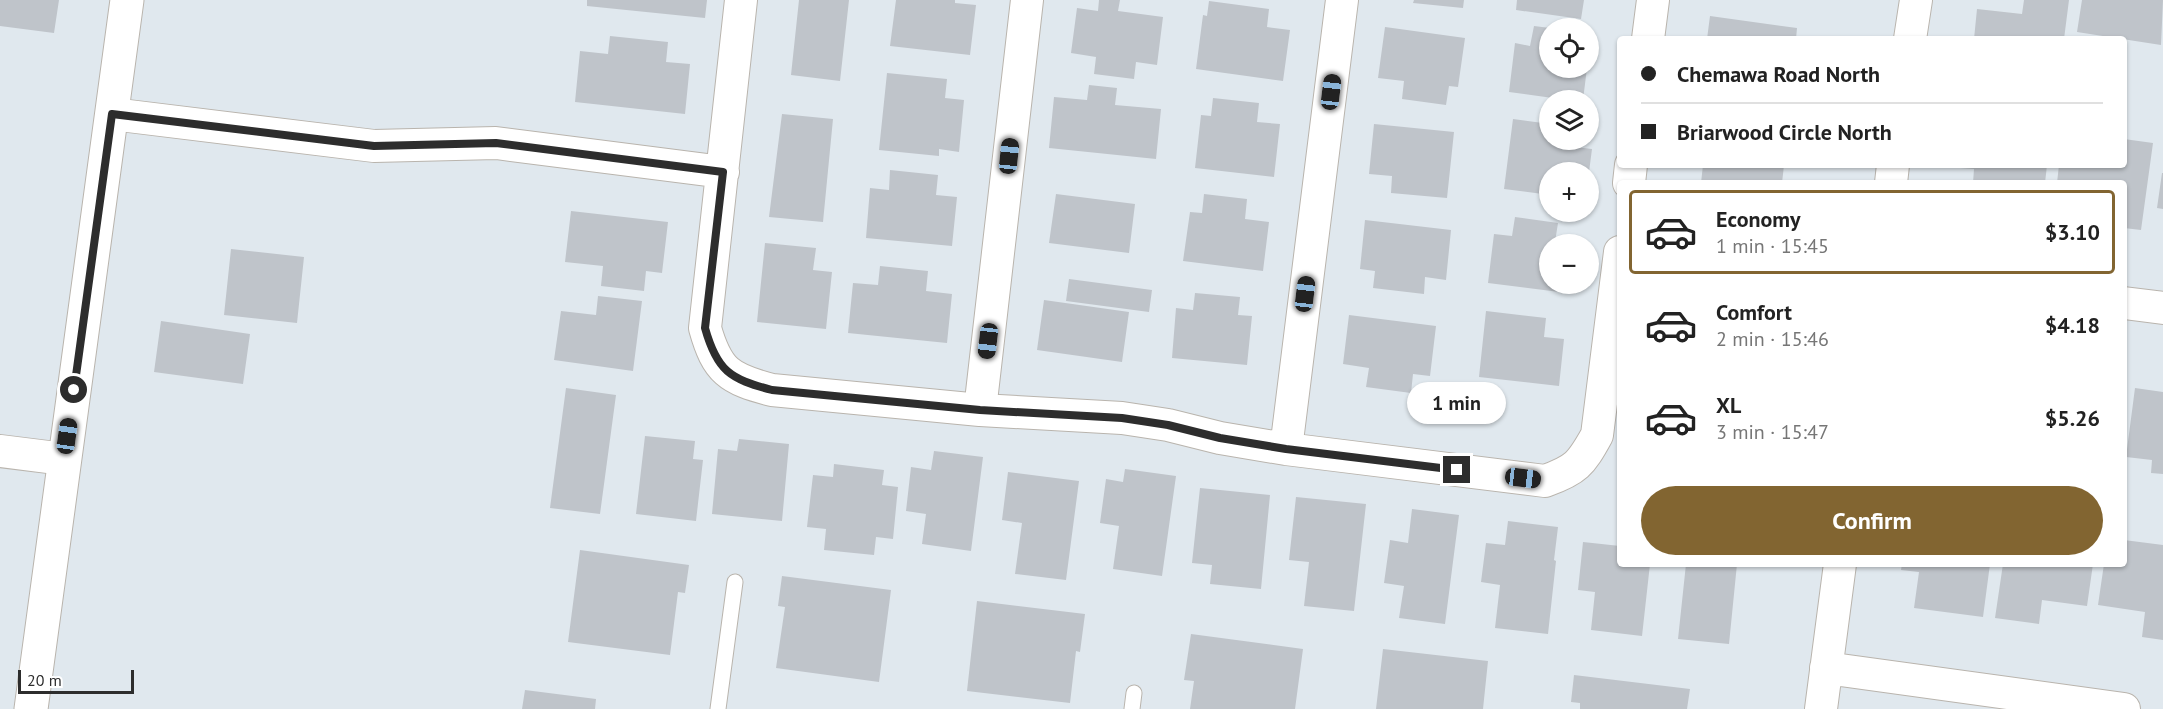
<!DOCTYPE html>
<html lang="en">
<head>
<meta charset="utf-8">
<style>
	body { margin:0; font-family:"PT Sans",sans-serif; background:#f6f6f6; color:#222; height:100vh; display:flex; flex-direction:column; font-size:22px; white-space:nowrap }
	* { box-sizing:border-box; margin:0 }
	p { font-size:20px; color:#767676 }
	.icon { flex:none; width:33px; height:33px; fill:none; stroke:currentColor; stroke-width:2; stroke-linecap:round; stroke-linejoin:round }
	.map { position:relative; flex:1; overflow:hidden }
	.side { position:absolute; left:1617px; top:180px; width:510px; height:387px; display:flex; flex-direction:column; background:#fff; border-radius:6px; box-shadow:0 2px 4px #0004 }
	.side>* { flex:none }
	.top-card { position:absolute; left:1617px; top:36px; width:510px; height:132px; border-radius:6px; box-shadow:0 2px 4px #0004; display:grid; align-content:center; height:132px; padding:0 24px; background:#fff }
	.buttons { position:absolute; left:1539px; top:18px; display:grid; gap:12px }
	.buttons a { display:grid; place-items:center; width:60px; height:60px; border-radius:50%; background:#fff; box-shadow:0 2px 4px #0004; font-size:30px }
	.scale { position:absolute; left:18px; bottom:15px; width:116px; box-sizing:border-box; padding-left:6px; border:3px solid #2d2d2d; border-top:0; font-size:16px; line-height:21px; white-space:nowrap; color:#2d2d2d; -webkit-text-stroke:4px #fff; paint-order:stroke }
	.end { position:absolute; width:27px; height:27px; margin:-14px; border:8px solid #2d2d2d; background:#fff; box-shadow:0 0 0 3px #fff }
	.from { border-radius:50% }
	.bubble { position:absolute; height:42px; border-radius:21px; background:#fff; box-shadow:0 2px 4px #0004; font-size:20px; font-weight:800; line-height:42px; text-align:center }
	.car { position:absolute; width:18px; height:36px; margin:-18px -9px; border-radius:8px; box-shadow:0 0 4px 2px #0007; background:linear-gradient(#222 24%,#8ab4d8 0 40%,#222 0 76%,#8ab4d8 0 86%,#222 0) }
	.top-card b { display:flex; align-items:center; gap:21px; height:57px; font-size:22px }
	.top-card b+b { border-top:2px solid #e0e0e0 }
	.top-card i { width:15px; height:15px; background:#222 }
	ul { padding:10px 0 0; list-style:none }
	li { display:flex; align-items:center; gap:18px; height:84px; margin:0 12px 9px; padding:0 12px; border:3px solid transparent; border-radius:6px }
	li div { flex:1 }
	li b { display:block; font-size:22px }
	li em { font-style:normal; font-weight:800 }
	li.on { border-color:#826531 }
	li>.icon { width:54px; height:54px; stroke-width:1.5 }
	.action { display:flex; gap:12px; margin-top:auto; padding:12px 24px }
	.action a { flex:1; height:69px; border-radius:36px; background:#826531; color:#fff; font-size:24px; font-weight:800; line-height:69px; text-align:center }
	.map>svg:first-child { display:block }
</style>
</head>
<body>
<div class="map">
<svg width="2163" height="709" viewBox="0 0 2163 709">
	<rect width="100%" height="100%" fill="#e0e8ee"/>
	<path fill="#bfc4ca" d="M 0,0 L 59,0 L 54,33 L 0,26 Z
		M 587,0 L 707,0 L 705,18 L 587,6 Z
		M 799,0 L 849,0 L 840,81 L 791,75 Z
		M 896,0 L 955,0 L 955,3 L 976,5 L 970,55 L 890,46 Z
		M 1099,0 L 1120,0 L 1118,11 L 1163,17 L 1157,65 L 1136,62 L 1134,79 L 1094,74 L 1096,57 L 1071,53 L 1077,8 L 1098,11 Z
		M 1414,0 L 1464,0 L 1463,8 L 1413,3 Z
		M 1517,0 L 1584,0 L 1581,19 L 1516,10 Z
		M 2024,0 L 2069,0 L 2064,39 L 1974,39 L 1977,9 L 2022,14 Z
		M 2082,0 L 2163,0 L 2161,45 L 2077,32 Z
		M 1209,1 L 1269,9 L 1267,27 L 1290,30 L 1283,81 L 1196,69 L 1203,15 L 1207,16 Z
		M 1710,16 L 1797,28 L 1796,39 L 1707,39 Z
		M 1534,26 L 1550,28 L 1550,68 L 1587,68 L 1583,100 L 1567,100 L 1509,92 L 1515,43 L 1530,46 Z
		M 1385,27 L 1465,38 L 1458,87 L 1449,86 L 1446,105 L 1402,99 L 1404,81 L 1378,78 Z
		M 610,36 L 668,42 L 666,62 L 690,64 L 685,114 L 575,102 L 580,51 L 608,54 Z
		M 887,73 L 947,79 L 945,98 L 964,100 L 959,152 L 939,149 L 939,156 L 879,150 Z
		M 1089,85 L 1117,88 L 1115,105 L 1161,109 L 1156,159 L 1049,148 L 1054,97 L 1087,100 Z
		M 1213,98 L 1259,103 L 1257,122 L 1280,124 L 1274,177 L 1195,168 L 1201,115 L 1211,116 Z
		M 782,114 L 833,119 L 823,222 L 769,217 Z
		M 1513,119 L 1550,124 L 1550,140 L 1568,140 L 1567,146 L 1592,149 L 1589,172 L 1550,172 L 1550,195 L 1504,189 Z
		M 1374,124 L 1454,132 L 1447,198 L 1391,193 L 1392,176 L 1369,174 Z
		M 2124,139 L 2153,143 L 2141,230 L 2124,228 L 2124,183 L 2057,183 L 2059,165 L 2124,165 Z
		M 1703,165 L 1784,165 L 1782,183 L 1701,183 Z
		M 1960,165 L 2047,165 L 2045,183 L 1973,183 L 1974,169 L 1960,168 Z
		M 890,170 L 938,175 L 936,195 L 957,197 L 952,246 L 866,238 L 870,188 L 889,190 Z
		M 2162,173 L 2163,173 L 2163,209 L 2157,208 Z
		M 1056,194 L 1135,204 L 1129,253 L 1049,243 Z
		M 1204,194 L 1247,199 L 1245,219 L 1269,222 L 1263,271 L 1183,261 L 1190,212 L 1202,213 Z
		M 571,211 L 668,222 L 662,273 L 646,271 L 644,291 L 601,286 L 603,266 L 565,262 Z
		M 1515,217 L 1558,223 L 1555,242 L 1565,244 L 1550,244 L 1550,284 L 1576,284 L 1575,294 L 1488,283 L 1494,234 L 1512,236 Z
		M 1365,220 L 1451,230 L 1446,280 L 1425,277 L 1424,294 L 1373,288 L 1375,271 L 1360,269 Z
		M 765,243 L 816,248 L 813,270 L 832,272 L 826,329 L 757,322 Z
		M 231,249 L 304,257 L 297,323 L 224,315 Z
		M 880,266 L 928,271 L 926,291 L 952,294 L 947,343 L 848,333 L 853,283 L 878,285 Z
		M 1069,279 L 1152,290 L 1149,312 L 1066,301 Z
		M 1195,293 L 1240,297 L 1238,315 L 1252,316 L 1247,365 L 1172,358 L 1176,308 L 1193,310 Z
		M 598,296 L 642,301 L 633,371 L 554,360 L 561,311 L 596,315 Z
		M 1044,300 L 1129,312 L 1122,362 L 1037,350 Z
		M 1486,311 L 1546,318 L 1544,337 L 1564,339 L 1559,386 L 1479,377 Z
		M 1349,315 L 1436,326 L 1430,376 L 1413,374 L 1411,393 L 1366,387 L 1369,368 L 1343,364 Z
		M 161,321 L 250,334 L 243,384 L 154,372 Z
		M 566,388 L 616,395 L 600,514 L 550,508 Z
		M 2135,388 L 2163,392 L 2163,474 L 2151,473 L 2152,460 L 2126,457 Z
		M 645,436 L 695,441 L 693,459 L 703,460 L 696,521 L 636,514 Z
		M 739,439 L 789,444 L 782,521 L 712,514 L 718,449 L 737,451 Z
		M 934,451 L 983,457 L 971,551 L 922,544 L 926,514 L 906,511 L 911,467 L 931,470 Z
		M 834,464 L 884,470 L 882,485 L 898,487 L 893,539 L 876,537 L 874,555 L 824,550 L 826,529 L 807,527 L 813,475 L 833,477 Z
		M 1125,469 L 1176,476 L 1162,576 L 1113,569 L 1119,526 L 1100,523 L 1106,479 L 1123,482 Z
		M 1008,472 L 1079,481 L 1066,580 L 1015,574 L 1022,523 L 1002,520 Z
		M 1200,488 L 1270,495 L 1261,589 L 1210,584 L 1212,565 L 1192,563 Z
		M 1296,497 L 1366,504 L 1354,611 L 1304,606 L 1309,562 L 1289,560 Z
		M 1412,509 L 1459,515 L 1445,624 L 1399,618 L 1404,586 L 1384,583 L 1390,540 L 1408,543 Z
		M 1508,521 L 1558,527 L 1554,560 L 1556,561 L 1548,634 L 1495,628 L 1500,585 L 1481,582 L 1486,543 L 1505,545 Z
		M 2124,540 L 2163,545 L 2163,640 L 2142,637 L 2145,612 L 2098,605 L 2104,564 L 2124,564 Z
		M 1583,542 L 1620,546 L 1620,564 L 1650,564 L 1642,636 L 1591,630 L 1595,592 L 1578,590 Z
		M 580,550 L 689,565 L 685,593 L 678,592 L 670,655 L 568,642 Z
		M 1686,564 L 1737,564 L 1729,644 L 1678,639 Z
		M 1902,564 L 1990,564 L 1983,617 L 1914,608 L 1919,572 L 1901,570 Z
		M 2003,564 L 2093,564 L 2087,606 L 2042,600 L 2039,624 L 1995,618 Z
		M 782,576 L 891,590 L 879,682 L 776,668 L 785,607 L 778,606 Z
		M 977,601 L 1085,614 L 1080,652 L 1076,651 L 1070,703 L 967,691 Z
		M 1191,634 L 1303,649 L 1295,709 L 1190,709 L 1194,681 L 1184,680 Z
		M 1383,649 L 1488,661 L 1483,709 L 1376,709 Z
		M 1574,675 L 1690,689 L 1687,709 L 1580,709 L 1580,703 L 1571,702 Z
		M 525,690 L 596,699 L 595,709 L 522,709 Z"/>
	<g fill="none" stroke-linecap="round" stroke-linejoin="round">
		<g stroke="#b9b4ad" stroke-width="17">
			<path id="service" d="M 718,709 L 735,582
				M 1132,709 L 1134,693"/>
		</g>
		<g stroke="#b9b4ad" stroke-width="34">
			<path id="minor" d="M 741,0 L 705,328 C 717,371 729,379 772,390 L 980,410 L 1122,418 L 1168,425 L 1220,438 L 1286,449 L 1545,481 C 1576,470 1581,464 1597,435 L 1620,252
				M 1648,39 L 1653,0
				M 1910,39 L 1916,0
				M 112,114 L 374,146 L 496,143 L 723,172
				M 1629,183 L 1631,165
				M 1891,183 L 1893,165
				M 2124,303 L 2163,308
				M 980,410 L 1027,0
				M 1286,449 L 1342,0
				M 0,451 L 64,459
				M 1826,668 L 2124,709
				M 1821,709 L 1840,564"/>
		</g>
		<g stroke="#b9b4ad" stroke-width="35">
			<path id="tertiary" d="M 31,709 L 127,0"/>
		</g>
		<use href="#service" stroke="#fff" stroke-width="15"/>
		<use href="#minor" stroke="#fff" stroke-width="32"/>
		<use href="#tertiary" stroke="#fff" stroke-width="33"/>
	</g>
	<g fill="none" stroke-linecap="round" stroke-linejoin="round">
		<path stroke="#2d2d2d" stroke-width="8" d="M 74,390 L 112,114 L 374,146 L 496,143 L 723,172 L 705,328 C 717,371 730,379 772,390 L 980,410 L 1122,418 L 1168,425 L 1220,438 L 1286,449 L 1457,470"/>
	</g>
</svg>
<div class="buttons">
<a><svg class="icon" aria-label="locate" viewBox="0 0 24 24"><circle cx="12" cy="12" r="6"/><path d="M12 2v4M12 18v4M2 12h4M18 12h4"/></svg></a>
<a><svg class="icon" aria-label="layers" viewBox="0 0 24 24"><path d="M12 4l9 5-9 5-9-5zM3 14l9 5 9-5"/></svg></a>
<a>+</a>
<a>−</a>
</div>
<div class="scale">20 m</div>
<i class="end from" style="left:74px;top:390px"></i>
<i class="end" style="left:1457px;top:470px"></i>
<div class="bubble" style="left:1407px;top:382px;width:99px">1 min</div>
<i class="car" style="left:1331px;top:92px;rotate:7deg"></i>
<i class="car" style="left:1009px;top:156px;rotate:6deg"></i>
<i class="car" style="left:1305px;top:294px;rotate:7deg"></i>
<i class="car" style="left:988px;top:341px;rotate:187deg"></i>
<i class="car" style="left:67px;top:436px;rotate:8deg"></i>
<i class="car" style="left:1523px;top:478px;rotate:97deg"></i>
<div class="top-card">
<b><i class="from"></i>Chemawa Road North</b>
<b><i></i>Briarwood Circle North</b>
</div>
<section class="side">
<ul>
<li class="on"><svg class="icon" aria-label="car" viewBox="0 0 24 24"><path d="M5 17H2v-5l4-1 3-4h7l3 4 3 1v5h-3M9 17h6M6 11h13"/><circle cx="7" cy="17" r="2"/><circle cx="17" cy="17" r="2"/></svg><div><b>Economy</b><p>1 min · 15:45</p></div><em>$3.10</em></li>
<li><svg class="icon" aria-label="car" viewBox="0 0 24 24"><path d="M5 17H2v-5l4-1 3-4h7l3 4 3 1v5h-3M9 17h6M6 11h13"/><circle cx="7" cy="17" r="2"/><circle cx="17" cy="17" r="2"/></svg><div><b>Comfort</b><p>2 min · 15:46</p></div><em>$4.18</em></li>
<li><svg class="icon" aria-label="car" viewBox="0 0 24 24"><path d="M5 17H2v-5l4-1 3-4h7l3 4 3 1v5h-3M9 17h6M6 11h13"/><circle cx="7" cy="17" r="2"/><circle cx="17" cy="17" r="2"/></svg><div><b>XL</b><p>3 min · 15:47</p></div><em>$5.26</em></li>
</ul>
<div class="action"><a>Confirm</a></div>
</section>
</div>
</body>
</html>
